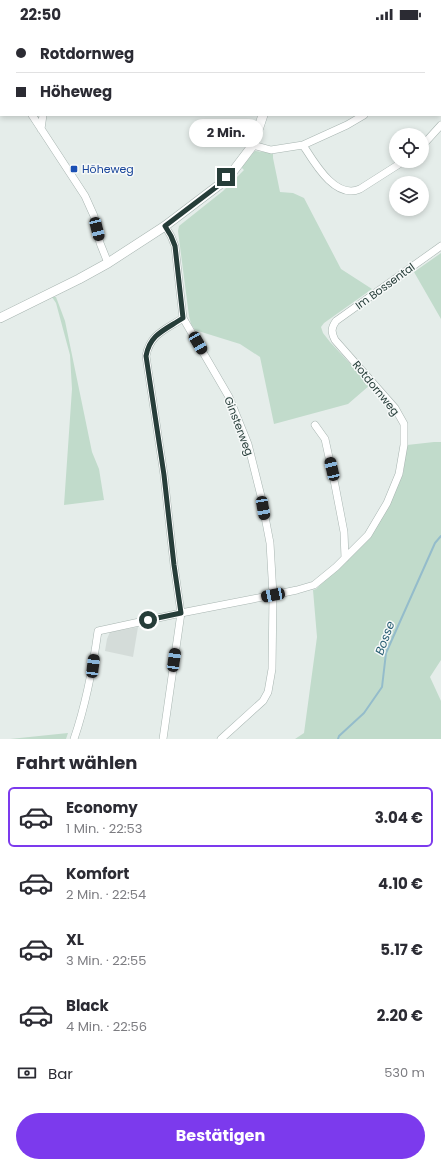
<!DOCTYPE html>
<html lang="de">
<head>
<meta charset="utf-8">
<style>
	body { margin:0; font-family:Poppins,sans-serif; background:#f7f7f7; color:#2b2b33; height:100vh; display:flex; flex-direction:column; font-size:15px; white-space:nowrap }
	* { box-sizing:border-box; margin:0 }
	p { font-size:13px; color:#7c7c81 }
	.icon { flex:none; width:22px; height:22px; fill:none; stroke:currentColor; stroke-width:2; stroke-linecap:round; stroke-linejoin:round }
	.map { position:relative; height:711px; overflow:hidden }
	.panel { display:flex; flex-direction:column; background:#fff; flex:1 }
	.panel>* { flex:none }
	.guide { position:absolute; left:0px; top:0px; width:441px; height:88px; box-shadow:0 2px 6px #0003; display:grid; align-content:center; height:88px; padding:0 16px; background:#fff }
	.tools { position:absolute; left:389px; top:100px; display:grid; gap:8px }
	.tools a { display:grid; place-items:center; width:40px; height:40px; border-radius:50%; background:#fff; box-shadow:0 2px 6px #0003; font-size:20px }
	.end { position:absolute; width:18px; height:18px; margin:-9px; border:5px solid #263d39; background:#fff; box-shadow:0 0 0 2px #fff }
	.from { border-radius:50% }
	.bubble { position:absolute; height:28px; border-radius:14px; background:#fff; box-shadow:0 2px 6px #0003; font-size:13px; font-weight:700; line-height:28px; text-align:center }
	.car { position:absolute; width:12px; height:24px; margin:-12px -6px; border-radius:5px; box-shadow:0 0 3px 1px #0007; background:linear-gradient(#222 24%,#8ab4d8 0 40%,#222 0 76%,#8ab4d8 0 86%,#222 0) }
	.guide b { display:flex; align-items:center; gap:14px; height:38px; font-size:15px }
	.guide b+b { border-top:1px solid #e1e1e2 }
	.guide i { width:10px; height:10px; background:#2b2b33 }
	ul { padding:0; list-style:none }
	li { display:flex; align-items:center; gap:12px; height:60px; margin:0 8px 6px; padding:0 8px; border:2px solid transparent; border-radius:6px }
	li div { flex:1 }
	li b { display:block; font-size:15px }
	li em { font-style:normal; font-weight:700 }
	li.current { border-color:#7c3aed }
	li>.icon { width:36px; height:36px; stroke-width:1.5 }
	h2 { padding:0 16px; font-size:18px; line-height:48px }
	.pay { display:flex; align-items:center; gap:10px; height:44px; padding:0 16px; font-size:15px }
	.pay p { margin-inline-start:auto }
	.action { display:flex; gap:8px; margin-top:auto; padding:8px 16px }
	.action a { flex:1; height:46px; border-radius:24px; background:#7c3aed; color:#fff; font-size:16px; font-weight:700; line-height:46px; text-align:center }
	.status { display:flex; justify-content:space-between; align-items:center; height:28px; padding:0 20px; background:#fff; direction:ltr }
	.status svg { height:11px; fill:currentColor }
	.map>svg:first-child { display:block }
</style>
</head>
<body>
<div class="status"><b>22:50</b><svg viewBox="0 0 49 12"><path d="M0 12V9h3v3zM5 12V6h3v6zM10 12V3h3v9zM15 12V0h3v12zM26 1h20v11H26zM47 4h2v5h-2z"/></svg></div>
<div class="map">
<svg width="441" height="711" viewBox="0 0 441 711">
	<rect width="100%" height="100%" fill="#e5edea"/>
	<path fill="#d4dcd9" d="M 138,599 L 133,629 L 105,623 L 107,611 L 110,604 Z"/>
	<path fill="#c1dbcb" d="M 255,123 L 273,125 L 273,130 L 280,164 L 293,165 L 304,170 L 341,241 L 372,261 L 324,295 L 321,299 L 323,305 L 330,314 L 370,357 L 348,376 L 274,396 L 260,329 L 240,316 L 195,302 L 191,296 L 189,288 L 178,203 L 179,198 L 223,163 L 244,142 L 241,139 Z
		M 441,225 L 441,291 L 414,244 Z
		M 52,269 L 56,269 L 65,293 L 92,424 L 99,441 L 104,472 L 64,477 L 72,361 L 70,327 L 56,275 Z
		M 434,414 L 441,414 L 441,632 L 430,649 L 441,673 L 441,711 L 295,711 L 304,705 L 317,609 L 313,562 L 316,561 L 347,532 L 390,476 L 403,446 L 407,417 Z
		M 68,705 L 66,711 L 10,711 Z"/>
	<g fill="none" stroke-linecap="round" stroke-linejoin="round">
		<path stroke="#94bccb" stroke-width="2" d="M 338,711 L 339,708 L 364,685 L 382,659 L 386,625 L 435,515 L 441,508"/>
		<g stroke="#a8b5b1" stroke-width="8">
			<path id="minor" d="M 383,0 L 383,1
				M 212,1 L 212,0
				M 325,1 L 325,0
				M 359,1 L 361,0
				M 0,15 L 1,16
				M 440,41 L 441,41
				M 440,52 L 441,54
				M 32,87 L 85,168 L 94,188 L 100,215 L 108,235
				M 41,101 L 43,87
				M 253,117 L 271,122 L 303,117 L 347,97 L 364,87
				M 303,117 C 314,134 335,172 360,161 L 404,133
				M 422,118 L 441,97
				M 165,198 L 171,208 L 175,218 L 183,290 L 229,369 L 248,416 L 261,468 L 270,515 L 273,567 L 272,641 L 268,664 L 263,673 L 221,711
				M 315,397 L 325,411 L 335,457 L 344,504 L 345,530
				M 74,711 C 86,676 93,639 98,603 L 181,585 L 273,567 L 297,562 L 314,557 L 336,539 L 368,507 L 387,475 L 399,446 L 404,417 L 404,396 L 395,380 L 335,312 C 331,304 331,300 336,293 L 441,218
				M 163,711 L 181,585 L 174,537 L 164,447 L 146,328 C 150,306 165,302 183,290"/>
		</g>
		<g stroke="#a8b5b1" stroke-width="10">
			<path id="tertiary" d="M 280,1 L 280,0
				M 0,290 L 79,251 L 108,235 L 165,198 L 219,157 L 234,142 L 253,117 L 263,87"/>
		</g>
		<use href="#minor" stroke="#fff" stroke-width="7"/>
		<use href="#tertiary" stroke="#fff" stroke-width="9"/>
	</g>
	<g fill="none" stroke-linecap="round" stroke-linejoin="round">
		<path stroke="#263d39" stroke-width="5" d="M 148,592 L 181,585 L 174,537 L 164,447 L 146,328 C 150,306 165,302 183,290 L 175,218 L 171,208 L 165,198 L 219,157 L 226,149"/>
	</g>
	<rect fill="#1a4fb4" stroke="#f6f9f8" stroke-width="1.5" x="70" y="137" width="8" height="8" rx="2"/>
	<g text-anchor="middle" stroke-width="3" stroke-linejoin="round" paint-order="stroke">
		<g font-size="11" fill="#164399" stroke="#f6f9f8" text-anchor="start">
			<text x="82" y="145">Höheweg</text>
		</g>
		<g font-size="11" fill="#263d39" stroke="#f6f9f8">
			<text transform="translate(385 258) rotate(-36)" y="4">Im Bossental</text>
			<text transform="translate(376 360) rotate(51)" y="4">Rotdornweg</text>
			<text transform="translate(239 398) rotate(69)" y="4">Ginsterweg</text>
		</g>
		<g font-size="12" font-style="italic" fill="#275d72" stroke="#f6f9f8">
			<text transform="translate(385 610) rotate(-70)" y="4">Bosse</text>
		</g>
	</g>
</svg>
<div class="tools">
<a><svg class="icon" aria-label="locate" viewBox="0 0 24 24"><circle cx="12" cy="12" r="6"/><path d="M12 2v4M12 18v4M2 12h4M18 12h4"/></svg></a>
<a><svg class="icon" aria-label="layers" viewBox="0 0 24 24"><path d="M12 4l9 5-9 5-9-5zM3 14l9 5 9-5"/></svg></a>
</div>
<i class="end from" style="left:148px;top:592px"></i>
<i class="end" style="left:226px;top:149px"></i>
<div class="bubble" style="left:189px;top:91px;width:74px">2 Min.</div>
<i class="car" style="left:97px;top:201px;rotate:166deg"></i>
<i class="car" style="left:198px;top:315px;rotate:150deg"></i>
<i class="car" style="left:332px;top:441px;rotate:347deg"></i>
<i class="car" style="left:263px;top:480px;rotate:170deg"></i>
<i class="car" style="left:273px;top:567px;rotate:259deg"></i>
<i class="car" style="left:174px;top:632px;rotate:8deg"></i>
<i class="car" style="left:93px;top:638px;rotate:7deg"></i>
<div class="guide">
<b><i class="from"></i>Rotdornweg</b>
<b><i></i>Höheweg</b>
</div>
</div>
<section class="panel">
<h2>Fahrt wählen</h2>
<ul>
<li class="current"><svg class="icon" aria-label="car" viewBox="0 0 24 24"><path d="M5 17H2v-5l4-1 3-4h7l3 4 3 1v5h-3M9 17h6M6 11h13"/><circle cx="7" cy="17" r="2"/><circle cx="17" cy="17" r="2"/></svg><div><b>Economy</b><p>1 Min. · 22:53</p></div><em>3.04 €</em></li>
<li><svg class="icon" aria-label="car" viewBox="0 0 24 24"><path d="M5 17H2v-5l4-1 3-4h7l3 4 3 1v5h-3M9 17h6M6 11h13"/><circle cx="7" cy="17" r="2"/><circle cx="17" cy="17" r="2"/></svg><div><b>Komfort</b><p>2 Min. · 22:54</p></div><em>4.10 €</em></li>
<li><svg class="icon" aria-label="car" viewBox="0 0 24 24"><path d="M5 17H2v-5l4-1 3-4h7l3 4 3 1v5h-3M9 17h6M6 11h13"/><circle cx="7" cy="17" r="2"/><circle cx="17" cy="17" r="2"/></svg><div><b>XL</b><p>3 Min. · 22:55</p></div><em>5.17 €</em></li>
<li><svg class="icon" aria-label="car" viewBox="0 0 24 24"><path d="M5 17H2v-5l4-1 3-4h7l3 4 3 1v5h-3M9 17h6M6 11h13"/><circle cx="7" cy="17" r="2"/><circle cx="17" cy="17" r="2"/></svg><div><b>Black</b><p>4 Min. · 22:56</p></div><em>2.20 €</em></li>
</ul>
<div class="pay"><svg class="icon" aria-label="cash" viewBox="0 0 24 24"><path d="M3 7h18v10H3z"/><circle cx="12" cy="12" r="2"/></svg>Bar<p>530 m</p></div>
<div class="action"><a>Bestätigen</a></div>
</section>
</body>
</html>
